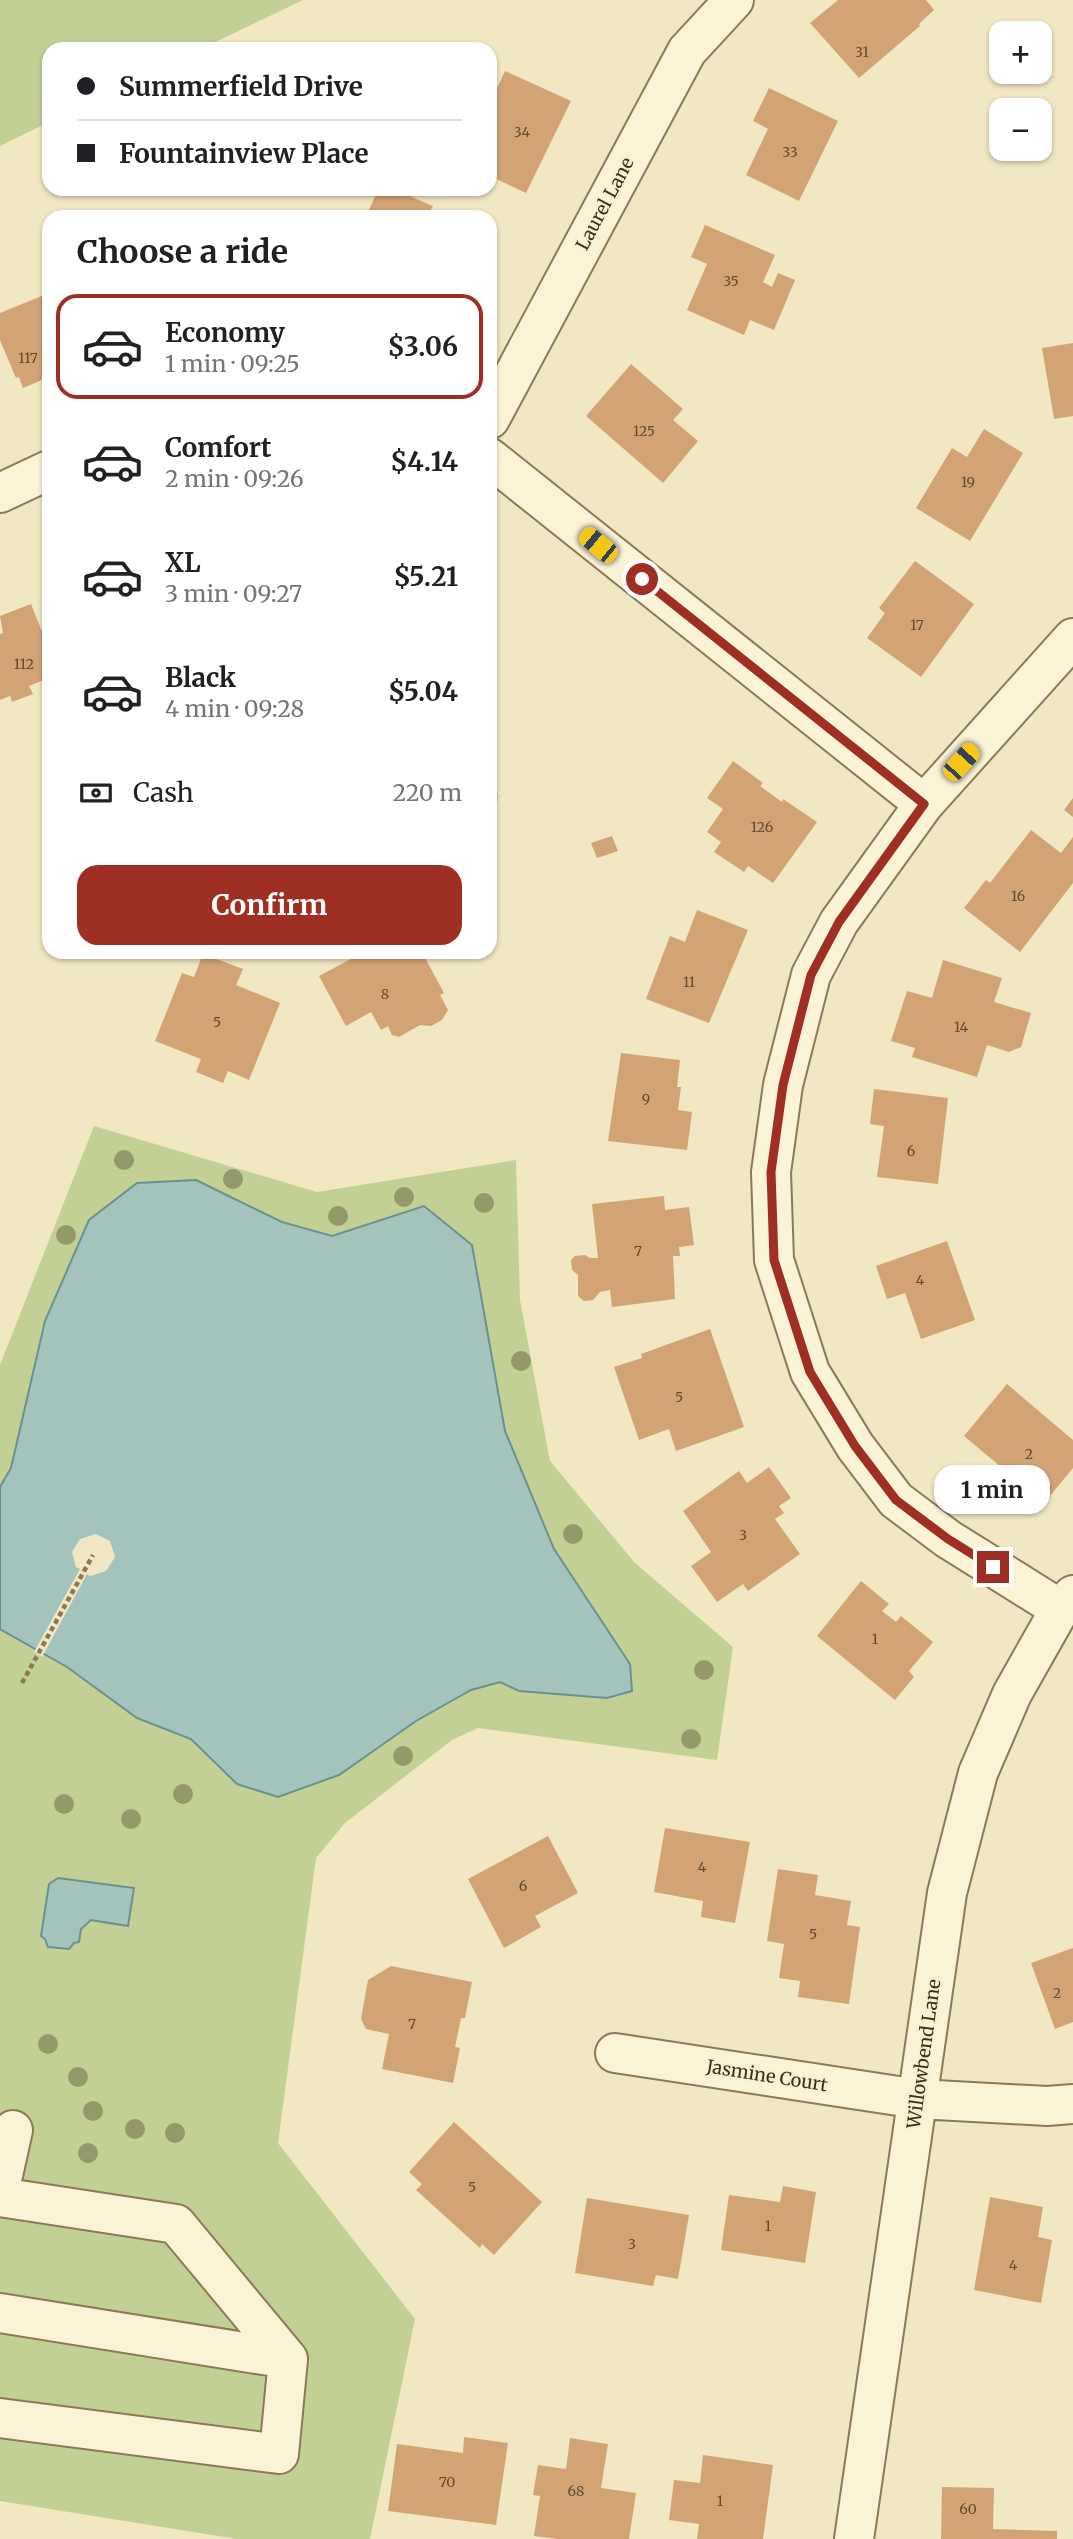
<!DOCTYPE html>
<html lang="en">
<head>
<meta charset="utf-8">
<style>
	body { margin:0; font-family:Merriweather,serif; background:#f6f6f6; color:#202124; height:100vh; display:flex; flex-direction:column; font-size:26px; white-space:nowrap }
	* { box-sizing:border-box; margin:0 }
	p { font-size:23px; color:#757577 }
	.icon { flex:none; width:38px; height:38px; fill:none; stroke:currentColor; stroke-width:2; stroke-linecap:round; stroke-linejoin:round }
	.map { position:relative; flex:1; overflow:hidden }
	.details { position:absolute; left:42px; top:210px; width:455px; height:749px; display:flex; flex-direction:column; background:#fff; border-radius:21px; box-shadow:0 2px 5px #0004 }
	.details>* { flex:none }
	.banner { position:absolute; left:42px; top:42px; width:455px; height:154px; border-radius:21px; box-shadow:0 2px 5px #0004; display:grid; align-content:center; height:154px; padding:0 35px; background:#fff }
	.tools { position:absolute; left:989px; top:21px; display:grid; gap:14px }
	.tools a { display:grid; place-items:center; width:63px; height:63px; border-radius:14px; background:#fff; box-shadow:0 2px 5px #0004; font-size:35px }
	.end { position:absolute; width:32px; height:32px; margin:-16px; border:9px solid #9f2e23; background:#fff; box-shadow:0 0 0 4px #fff }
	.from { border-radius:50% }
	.bubble { position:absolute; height:49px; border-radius:21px; background:#fff; box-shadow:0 2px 5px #0004; font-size:23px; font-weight:700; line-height:49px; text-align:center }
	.car { position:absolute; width:21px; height:42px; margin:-21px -10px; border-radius:9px; box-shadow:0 0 5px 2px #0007; background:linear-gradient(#f5c518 24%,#345 0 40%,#f5c518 0 76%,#345 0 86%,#f5c518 0) }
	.banner b { display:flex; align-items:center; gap:24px; height:66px; font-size:26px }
	.banner b+b { border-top:2px solid #e0e0e0 }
	.banner i { width:18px; height:18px; background:#202124 }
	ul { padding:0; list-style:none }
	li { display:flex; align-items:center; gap:21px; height:105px; margin:0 14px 10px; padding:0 21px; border:4px solid transparent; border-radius:21px }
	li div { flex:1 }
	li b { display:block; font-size:26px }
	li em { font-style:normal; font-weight:700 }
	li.on { border-color:#9f2e23 }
	li>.icon { width:63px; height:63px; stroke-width:1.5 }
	h2 { padding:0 35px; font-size:32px; line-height:84px }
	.pay { display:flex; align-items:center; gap:18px; height:77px; padding:0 35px; font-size:26px }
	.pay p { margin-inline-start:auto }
	.primary-button { display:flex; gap:14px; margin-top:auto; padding:14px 35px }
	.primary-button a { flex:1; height:80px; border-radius:21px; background:#9f2e23; color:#fff; font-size:28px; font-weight:700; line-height:80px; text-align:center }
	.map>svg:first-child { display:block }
</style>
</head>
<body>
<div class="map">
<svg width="1073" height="2539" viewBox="0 0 1073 2539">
	<rect width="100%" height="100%" fill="#f1e7c2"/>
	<path fill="#c3d095" d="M 0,0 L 303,0 L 201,49 L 49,49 L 49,122 L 0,146 Z
		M 94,1126 L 317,1192 L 516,1160 L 520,1300 L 550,1461 L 635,1563 L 733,1647 L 717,1760 L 478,1728 L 452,1740 L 345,1823 L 316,1858 L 278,2143 L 415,2319 L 370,2539 L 237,2539 L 0,2501 L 0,1365 Z"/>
	<path fill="#a4c3bd" stroke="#6a928c" stroke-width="2" d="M 196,1180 L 282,1222 L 332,1236 L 424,1206 L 472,1245 L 505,1431 L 554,1549 L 630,1664 L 632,1691 L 607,1698 L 519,1691 L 500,1682 L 471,1690 L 416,1721 L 339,1775 L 278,1797 L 237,1784 L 191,1739 L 137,1718 L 67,1667 L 0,1629 L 0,1487 L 11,1468 L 45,1321 L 89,1220 L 137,1183 Z
		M 58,1878 L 134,1888 L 128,1926 L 91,1920 L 81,1929 L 79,1942 L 74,1943 L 69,1949 L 48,1947 L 45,1939 L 41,1936 L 49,1884 Z"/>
	<path fill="#f1e7c2" d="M 96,1534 L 110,1541 L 115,1557 L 106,1571 L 90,1576 L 87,1574 L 42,1657 L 34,1652 L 80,1569 L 76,1567 L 72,1552 L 80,1539 Z"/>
	<path fill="#d2a475" d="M 838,0 L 926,0 L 934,10 L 919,24 L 920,26 L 859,78 L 810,23 Z
		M 505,71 L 571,101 L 526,193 L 490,176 L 490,104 Z
		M 769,88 L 838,121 L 799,201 L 746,175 L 768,129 L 753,121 Z
		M 378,189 L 393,189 L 433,206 L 427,217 L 366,217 Z
		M 705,225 L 775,255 L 763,282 L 772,287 L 778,273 L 795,280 L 774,330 L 750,320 L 744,335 L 687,310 L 707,264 L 691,257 Z
		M 49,293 L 49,377 L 23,388 L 19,377 L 16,378 L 0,340 L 0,313 Z
		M 1073,343 L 1073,416 L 1054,419 L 1042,348 Z
		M 631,364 L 683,409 L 673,420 L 698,441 L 663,483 L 586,416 Z
		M 984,429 L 1023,453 L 970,541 L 916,508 L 952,448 L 967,457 Z
		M 915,561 L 974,604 L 921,677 L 867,638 L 885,613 L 879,608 Z
		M 31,604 L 49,649 L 49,678 L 29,686 L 33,694 L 12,702 L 10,696 L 0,700 L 0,634 L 3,633 L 0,616 Z
		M 733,761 L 763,783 L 760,786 L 782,802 L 783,799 L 817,822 L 773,883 L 748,866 L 744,872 L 714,852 L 721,842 L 707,832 L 723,809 L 707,798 Z
		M 490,794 L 498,795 L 492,846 L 490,846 Z
		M 1073,798 L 1073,817 L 1064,810 Z
		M 1031,830 L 1061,853 L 1073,837 L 1073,883 L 1020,952 L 964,908 L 986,880 L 990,883 Z
		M 612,836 L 618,851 L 597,858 L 591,843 Z
		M 697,910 L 748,930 L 709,1023 L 646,999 L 670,936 L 685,942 Z
		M 364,952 L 422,952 L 444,993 L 440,995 L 448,1010 L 442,1020 L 431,1026 L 420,1025 L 399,1037 L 392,1035 L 388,1026 L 381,1030 L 371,1012 L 346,1026 L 319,976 Z
		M 203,954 L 243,969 L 236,985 L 280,1003 L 249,1080 L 228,1071 L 223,1083 L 196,1072 L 201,1059 L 155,1041 L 182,973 L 194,977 Z
		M 943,960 L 1002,978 L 994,1002 L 1031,1013 L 1021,1047 L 1009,1052 L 987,1045 L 977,1077 L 912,1057 L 915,1048 L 891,1041 L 907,991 L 932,998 Z
		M 621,1053 L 680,1060 L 677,1087 L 681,1087 L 678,1110 L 692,1112 L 687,1150 L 608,1141 Z
		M 874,1089 L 948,1098 L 938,1184 L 877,1177 L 884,1126 L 870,1124 Z
		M 664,1196 L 665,1210 L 689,1207 L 694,1245 L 679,1247 L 680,1256 L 673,1256 L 675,1299 L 612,1307 L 610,1290 L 600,1292 L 593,1300 L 584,1301 L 578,1296 L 578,1275 L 572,1270 L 571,1260 L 575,1256 L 585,1255 L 590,1258 L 598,1258 L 592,1204 Z
		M 947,1241 L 975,1320 L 921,1339 L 905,1293 L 887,1299 L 876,1266 Z
		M 710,1329 L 744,1427 L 676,1451 L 669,1429 L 639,1440 L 614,1367 L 642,1358 L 641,1354 Z
		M 1007,1384 L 1073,1440 L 1073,1468 L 1044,1503 L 964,1436 Z
		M 769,1467 L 791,1498 L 779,1506 L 784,1513 L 775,1519 L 800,1554 L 748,1591 L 743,1584 L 717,1602 L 691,1566 L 711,1552 L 683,1511 L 739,1471 L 747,1483 Z
		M 861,1581 L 889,1604 L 882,1611 L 896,1622 L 901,1616 L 933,1642 L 909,1671 L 914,1677 L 895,1700 L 817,1636 Z
		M 665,1828 L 750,1842 L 735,1923 L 701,1917 L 703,1901 L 654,1892 Z
		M 548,1836 L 578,1893 L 535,1916 L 541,1927 L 504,1948 L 468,1879 Z
		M 778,1869 L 818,1875 L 815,1895 L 851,1901 L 847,1925 L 860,1927 L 849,2004 L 798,1997 L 800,1981 L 779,1978 L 784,1944 L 767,1941 Z
		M 1073,1948 L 1073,2022 L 1055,2029 L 1031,1963 Z
		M 391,1966 L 472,1982 L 465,2018 L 461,2018 L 455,2047 L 460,2048 L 453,2083 L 382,2069 L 389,2034 L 366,2029 L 361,2019 L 368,1980 Z
		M 454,2122 L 542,2202 L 494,2255 L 482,2244 L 480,2248 L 416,2190 L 422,2184 L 409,2172 Z
		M 783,2186 L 816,2192 L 805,2263 L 721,2250 L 729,2195 L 780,2202 Z
		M 990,2197 L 1043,2207 L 1038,2237 L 1052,2240 L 1041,2303 L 974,2290 Z
		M 587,2198 L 689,2215 L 678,2279 L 656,2275 L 653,2286 L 575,2273 Z
		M 464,2437 L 508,2443 L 496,2525 L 388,2511 L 397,2444 L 463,2453 Z
		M 570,2438 L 608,2444 L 601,2488 L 636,2493 L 629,2539 L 558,2539 L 534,2536 L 540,2496 L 533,2495 L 538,2465 L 566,2469 Z
		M 703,2455 L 773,2465 L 763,2539 L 697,2539 L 699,2524 L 669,2520 L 674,2480 L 700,2483 Z
		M 942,2487 L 994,2488 L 993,2529 L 1057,2531 L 1057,2539 L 941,2539 Z"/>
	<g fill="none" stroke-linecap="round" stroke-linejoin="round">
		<g stroke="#8c7957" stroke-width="42">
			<path id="minor" d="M 490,419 L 687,51 L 734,0
				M 490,458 L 924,804
				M 0,493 L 49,470
				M 1060,1609 L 948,1539 L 896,1500 L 855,1446 L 810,1372 L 774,1260 L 771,1172 L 783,1085 L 811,975 L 839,922 L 924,804 L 1073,638
				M 615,2053 L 918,2099 L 1047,2106 L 1073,2104
				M 0,2189 L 13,2130
				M 0,2197 L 176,2224 L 288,2359 L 279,2454 L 0,2418
				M 0,2313 L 288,2359
				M 854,2539 L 947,1893 L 978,1773 L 1012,1694 L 1060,1609 L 1073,1595"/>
		</g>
		<path stroke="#8c7957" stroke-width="4.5" stroke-dasharray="5 3.5" stroke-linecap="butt" d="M 22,1683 L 93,1555"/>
		<use href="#minor" stroke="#fbf3d6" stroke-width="38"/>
	</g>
	<g fill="#93996a">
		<circle cx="124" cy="1160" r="10"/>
		<circle cx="233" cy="1179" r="10"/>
		<circle cx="404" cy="1197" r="10"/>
		<circle cx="484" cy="1203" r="10"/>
		<circle cx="338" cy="1216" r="10"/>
		<circle cx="66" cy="1235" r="10"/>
		<circle cx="521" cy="1361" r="10"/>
		<circle cx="573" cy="1534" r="10"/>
		<circle cx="704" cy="1670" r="10"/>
		<circle cx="691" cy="1739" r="10"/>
		<circle cx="403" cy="1756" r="10"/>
		<circle cx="183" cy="1794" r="10"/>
		<circle cx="64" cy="1804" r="10"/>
		<circle cx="131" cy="1819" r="10"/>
		<circle cx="48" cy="2044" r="10"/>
		<circle cx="78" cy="2077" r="10"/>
		<circle cx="93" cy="2111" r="10"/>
		<circle cx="135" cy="2129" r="10"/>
		<circle cx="175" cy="2133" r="10"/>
		<circle cx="88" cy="2153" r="10"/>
	</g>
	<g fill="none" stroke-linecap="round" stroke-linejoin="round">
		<path stroke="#9f2e23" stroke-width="9" d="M 642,579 L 924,804 L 839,922 L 811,975 L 783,1085 L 771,1172 L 774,1260 L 810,1372 L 855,1446 L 896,1500 L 948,1539 L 993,1567"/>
	</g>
	<g text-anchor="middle" stroke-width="5" stroke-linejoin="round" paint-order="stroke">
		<g font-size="14" fill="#614c33">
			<text x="862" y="57">31</text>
			<text x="522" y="137">34</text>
			<text x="790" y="157">33</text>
			<text x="731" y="286">35</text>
			<text x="28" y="363">117</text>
			<text x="644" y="436">125</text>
			<text x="968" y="487">19</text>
			<text x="917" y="630">17</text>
			<text x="24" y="669">112</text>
			<text x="762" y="832">126</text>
			<text x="1018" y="901">16</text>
			<text x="689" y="987">11</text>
			<text x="385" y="999">8</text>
			<text x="217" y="1027">5</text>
			<text x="961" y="1032">14</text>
			<text x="646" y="1104">9</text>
			<text x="911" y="1156">6</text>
			<text x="638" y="1256">7</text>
			<text x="920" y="1285">4</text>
			<text x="679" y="1402">5</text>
			<text x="1029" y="1459">2</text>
			<text x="743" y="1540">3</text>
			<text x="875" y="1644">1</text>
			<text x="702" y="1872">4</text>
			<text x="523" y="1891">6</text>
			<text x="813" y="1939">5</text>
			<text x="1057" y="1998">2</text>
			<text x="412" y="2029">7</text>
			<text x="472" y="2192">5</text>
			<text x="768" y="2231">1</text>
			<text x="632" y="2249">3</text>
			<text x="1013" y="2270">4</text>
			<text x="447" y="2487">70</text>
			<text x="576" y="2496">68</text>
			<text x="720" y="2506">1</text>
			<text x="968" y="2514">60</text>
		</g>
		<g font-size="18" fill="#3b2e1d" stroke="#f8f0d2">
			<text transform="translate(605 204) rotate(-62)" y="6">Laurel Lane</text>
			<text transform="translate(924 2054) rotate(-82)" y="6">Willowbend Lane</text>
			<text transform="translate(767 2076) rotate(9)" y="6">Jasmine Court</text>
		</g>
	</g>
</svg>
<div class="tools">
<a>+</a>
<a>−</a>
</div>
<i class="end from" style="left:642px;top:579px"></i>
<i class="end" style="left:993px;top:1567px"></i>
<div class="bubble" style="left:934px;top:1465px;width:116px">1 min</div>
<i class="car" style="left:598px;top:545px;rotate:309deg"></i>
<i class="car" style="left:961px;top:762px;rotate:42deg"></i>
<div class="banner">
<b><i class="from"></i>Summerfield Drive</b>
<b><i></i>Fountainview Place</b>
</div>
<section class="details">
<h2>Choose a ride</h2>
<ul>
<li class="on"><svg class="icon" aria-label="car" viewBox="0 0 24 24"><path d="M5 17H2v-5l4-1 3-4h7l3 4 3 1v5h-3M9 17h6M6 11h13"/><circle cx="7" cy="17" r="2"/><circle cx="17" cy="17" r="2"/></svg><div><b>Economy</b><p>1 min · 09:25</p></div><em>$3.06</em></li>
<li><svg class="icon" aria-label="car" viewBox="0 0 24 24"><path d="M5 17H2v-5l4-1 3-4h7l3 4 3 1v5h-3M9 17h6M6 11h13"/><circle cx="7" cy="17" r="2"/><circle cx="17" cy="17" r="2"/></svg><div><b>Comfort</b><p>2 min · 09:26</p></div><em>$4.14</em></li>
<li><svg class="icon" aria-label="car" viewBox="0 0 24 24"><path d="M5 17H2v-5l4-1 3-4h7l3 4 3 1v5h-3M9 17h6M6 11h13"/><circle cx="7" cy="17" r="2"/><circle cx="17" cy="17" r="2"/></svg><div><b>XL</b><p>3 min · 09:27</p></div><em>$5.21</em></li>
<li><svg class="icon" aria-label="car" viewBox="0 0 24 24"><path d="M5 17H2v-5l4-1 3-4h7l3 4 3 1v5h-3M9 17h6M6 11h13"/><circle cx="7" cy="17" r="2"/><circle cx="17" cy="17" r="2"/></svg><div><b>Black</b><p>4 min · 09:28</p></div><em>$5.04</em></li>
</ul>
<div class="pay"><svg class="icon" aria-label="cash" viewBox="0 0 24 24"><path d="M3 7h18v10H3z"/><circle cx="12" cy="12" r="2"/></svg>Cash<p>220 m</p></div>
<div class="primary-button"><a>Confirm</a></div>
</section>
</div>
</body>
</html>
